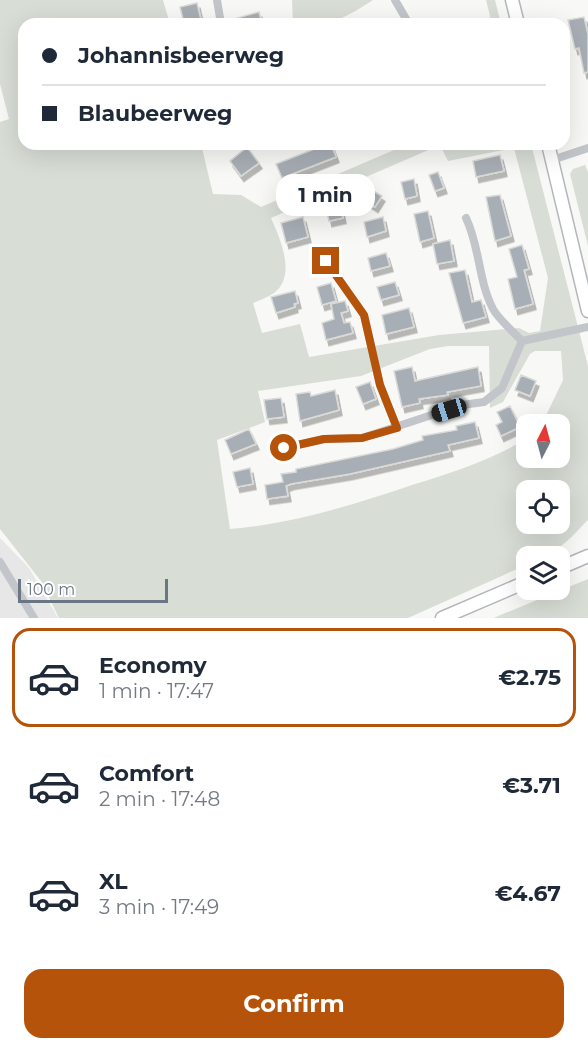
<!DOCTYPE html>
<html lang="en">
<head>
<meta charset="utf-8">
<style>
	body { margin:0; font-family:Montserrat,sans-serif; background:#f2f2f3; color:#1f2937; height:100vh; display:flex; flex-direction:column; font-size:22px; white-space:nowrap }
	* { box-sizing:border-box; margin:0 }
	p { font-size:20px; color:#747a83 }
	.icon { flex:none; width:33px; height:33px; fill:none; stroke:currentColor; stroke-width:2; stroke-linecap:round; stroke-linejoin:round }
	.map { position:relative; height:618px; overflow:hidden }
	.sheet { display:flex; flex-direction:column; background:#fff; flex:1 }
	.sheet>* { flex:none }
	.banner { position:absolute; left:18px; top:18px; width:552px; height:132px; border-radius:18px; box-shadow:0 6px 24px #0002; display:grid; align-content:center; height:132px; padding:0 24px; background:#fff }
	.needle { width:39px; rotate:6deg }
	.fabs { position:absolute; left:516px; top:414px; display:grid; gap:12px }
	.fabs a { display:grid; place-items:center; width:54px; height:54px; border-radius:12px; background:#fff; box-shadow:0 6px 24px #0002; font-size:30px }
	.scale { position:absolute; left:18px; bottom:15px; width:150px; box-sizing:border-box; padding-left:6px; border:3px solid #6a7684; border-top:0; font-size:16px; line-height:21px; white-space:nowrap; color:#6a7684; -webkit-text-stroke:4px #fff; paint-order:stroke }
	.end { position:absolute; width:27px; height:27px; margin:-14px; border:8px solid #b45309; background:#fff; box-shadow:0 0 0 3px #fff }
	.from { border-radius:50% }
	.bubble { position:absolute; height:42px; border-radius:18px; background:#fff; box-shadow:0 6px 24px #0002; font-size:20px; font-weight:700; line-height:42px; text-align:center }
	.car { position:absolute; width:18px; height:36px; margin:-18px -9px; border-radius:8px; box-shadow:0 0 4px 2px #0007; background:linear-gradient(#222 24%,#8ab4d8 0 40%,#222 0 76%,#8ab4d8 0 86%,#222 0) }
	.banner b { display:flex; align-items:center; gap:21px; height:57px; font-size:22px }
	.banner b+b { border-top:2px solid #e0e1e3 }
	.banner i { width:15px; height:15px; background:#1f2937 }
	ul { padding:10px 0 0; list-style:none }
	li { display:flex; align-items:center; gap:18px; height:99px; margin:0 12px 9px; padding:0 12px; border:3px solid transparent; border-radius:18px }
	li div { flex:1 }
	li b { display:block; font-size:22px }
	li em { font-style:normal; font-weight:700 }
	li.current { border-color:#b45309 }
	li>.icon { width:54px; height:54px; stroke-width:1.5 }
	.action { display:flex; gap:12px; margin-top:auto; padding:12px 24px }
	.action a { flex:1; height:69px; border-radius:18px; background:#b45309; color:#fff; font-size:24px; font-weight:700; line-height:69px; text-align:center }
	.map>svg:first-child { display:block }
</style>
</head>
<body>
<div class="map">
<svg width="588" height="618" viewBox="0 0 588 618">
	<defs>
		<filter id="shadow"><feDropShadow dx="3" dy="5.5" stdDeviation="0" flood-color="#0004"/></filter>
	</defs>
	<rect width="100%" height="100%" fill="#f8f8f6"/>
	<path fill="#e6e7e6" d="M 0,538 L 29,568 L 58,618 L 0,618 Z"/>
	<path fill="#d8ddd6" fill-rule="evenodd" d="M 0,0 L 163,0 L 170,24 L 24,24 L 24,144 L 201,144 L 213,194 L 241,195 L 261,207 L 408,144 L 531,144 L 588,366 L 588,520 C 567,541 558,556 526,556 L 526,565 L 408,618 L 59,618 L 41,581 L 0,529 L 0,122 L 9,119 L 0,84 ZM 440,145 L 448,161 L 514,148 L 548,278 L 540,331 L 529,333 L 519,328 L 439,335 L 309,357 L 300,324 L 262,333 L 253,303 C 260,300 268,297 274,293 C 297,276 280,238 271,218 ZM 448,346 L 489,346 L 490,408 L 503,402 L 530,354 L 535,351 L 561,351 L 563,380 L 542,424 L 560,424 L 560,458 L 526,458 L 526,439 C 491,460 451,473 412,485 C 353,505 292,524 230,529 L 217,440 L 265,422 L 258,391 L 361,376 L 430,349 ZM 526,490 L 560,490 L 560,524 L 526,524 Z
		M 292,0 L 373,0 C 339,22 333,24 293,24 Z
		M 486,0 L 495,0 L 501,24 L 492,24 Z
		M 585,165 L 588,172 L 588,246 L 570,174 L 573,169 Z
		M 588,579 L 588,618 L 494,618 L 498,616 Z"/>
	<path fill="#a8aeb5" stroke="#dadad9" stroke-width="1.5" filter="url(#shadow)" d="M 197,3 L 202,24 L 184,23 L 180,7 Z
		M 259,12 L 262,24 L 227,24 L 227,21 Z
		M 584,17 L 588,34 L 588,72 L 584,73 L 579,48 L 575,49 L 568,20 Z
		M 327,144 L 331,144 L 336,157 L 282,178 L 276,164 Z
		M 247,147 L 259,163 L 241,176 L 230,161 Z
		M 500,155 L 504,171 L 476,177 L 473,161 Z
		M 438,172 L 444,188 L 435,191 L 429,175 Z
		M 414,179 L 417,196 L 405,199 L 401,182 Z
		M 362,184 L 382,196 L 375,207 L 356,195 Z
		M 500,195 L 511,236 L 495,241 L 486,197 Z
		M 339,199 L 343,218 L 329,221 L 325,203 Z
		M 428,211 L 434,238 L 420,242 L 414,214 Z
		M 303,217 L 308,237 L 286,243 L 281,223 Z
		M 383,217 L 386,231 L 367,237 L 364,222 Z
		M 450,240 L 454,261 L 437,264 L 433,244 Z
		M 522,245 L 529,269 L 524,270 L 533,304 L 515,309 L 508,279 L 517,277 L 509,249 Z
		M 386,253 L 390,266 L 371,271 L 368,258 Z
		M 465,270 L 472,302 L 481,300 L 486,317 L 463,323 L 449,273 Z
		M 395,282 L 399,295 L 381,300 L 377,287 Z
		M 331,283 L 336,301 L 322,305 L 317,287 Z
		M 295,291 L 298,303 L 294,304 L 295,307 L 276,313 L 271,297 Z
		M 345,301 L 348,311 L 341,313 L 344,323 L 350,322 L 353,333 L 326,340 L 322,323 L 334,319 L 331,304 Z
		M 409,308 L 414,327 L 386,334 L 382,315 Z
		M 412,367 L 415,381 L 478,367 L 481,386 L 447,392 L 448,395 L 419,399 L 420,403 L 402,407 L 394,371 Z
		M 521,375 L 536,381 L 530,396 L 515,390 Z
		M 370,382 L 376,399 L 363,404 L 356,387 Z
		M 335,390 L 339,410 L 300,421 L 296,394 L 310,392 L 311,396 Z
		M 281,398 L 284,417 L 267,419 L 264,400 Z
		M 510,406 L 520,427 L 501,436 L 496,425 L 502,422 L 497,412 Z
		M 475,422 L 479,438 L 448,445 L 450,451 L 350,474 L 291,484 L 286,486 L 288,496 L 267,499 L 265,485 L 283,482 L 281,474 L 296,472 L 296,469 L 393,449 L 423,440 L 422,436 L 457,430 L 456,426 Z
		M 249,429 L 256,444 L 231,454 L 225,440 Z
		M 250,468 L 253,484 L 237,487 L 233,472 Z"/>
	<g fill="none" stroke-linecap="round" stroke-linejoin="round">
		<g stroke="#b2b7bc" stroke-width="15">
			<path id="secondary" d="M 512,0 L 518,24
				M 548,144 L 588,311
				M 560,568 L 588,556
				M 442,618 L 526,582"/>
		</g>
		<path stroke="#c2c5c9" stroke-width="8" d="M 217,0 L 221,24
			M 395,0 L 409,24
			M 552,160 L 588,148
			M 466,218 C 480,247 478,280 493,309 C 499,320 513,331 522,341
			M 326,261 L 364,315 L 380,385 L 397,428
			M 284,448 L 324,439 L 362,438 L 462,405 L 484,402 L 502,388 L 522,341 L 588,327
			M 0,562 L 34,618"/>
		<use href="#secondary" stroke="#fff" stroke-width="12"/>
	</g>
	<g fill="none" stroke-linecap="round" stroke-linejoin="round">
		<path stroke="#b45309" stroke-width="8" d="M 284,448 L 324,439 L 362,438 L 397,428 L 380,385 L 364,315 L 326,261"/>
	</g>
</svg>
<div class="fabs">
<a><svg class="needle" viewBox="-14 -14 28 28"><path d="M0-13l5 13h-10z" fill="#e53935"/><path d="M0 13l5-13h-10z" fill="#747a83"/></svg></a>
<a><svg class="icon" aria-label="locate" viewBox="0 0 24 24"><circle cx="12" cy="12" r="6"/><path d="M12 2v4M12 18v4M2 12h4M18 12h4"/></svg></a>
<a><svg class="icon" aria-label="layers" viewBox="0 0 24 24"><path d="M12 4l9 5-9 5-9-5zM3 14l9 5 9-5"/></svg></a>
</div>
<div class="scale">100 m</div>
<i class="end from" style="left:284px;top:448px"></i>
<i class="end" style="left:326px;top:261px"></i>
<div class="bubble" style="left:276px;top:174px;width:99px">1 min</div>
<i class="car" style="left:449px;top:410px;rotate:253deg"></i>
<div class="banner">
<b><i class="from"></i>Johannisbeerweg</b>
<b><i></i>Blaubeerweg</b>
</div>
</div>
<section class="sheet">
<ul>
<li class="current"><svg class="icon" aria-label="car" viewBox="0 0 24 24"><path d="M5 17H2v-5l4-1 3-4h7l3 4 3 1v5h-3M9 17h6M6 11h13"/><circle cx="7" cy="17" r="2"/><circle cx="17" cy="17" r="2"/></svg><div><b>Economy</b><p>1 min · 17:47</p></div><em>€2.75</em></li>
<li><svg class="icon" aria-label="car" viewBox="0 0 24 24"><path d="M5 17H2v-5l4-1 3-4h7l3 4 3 1v5h-3M9 17h6M6 11h13"/><circle cx="7" cy="17" r="2"/><circle cx="17" cy="17" r="2"/></svg><div><b>Comfort</b><p>2 min · 17:48</p></div><em>€3.71</em></li>
<li><svg class="icon" aria-label="car" viewBox="0 0 24 24"><path d="M5 17H2v-5l4-1 3-4h7l3 4 3 1v5h-3M9 17h6M6 11h13"/><circle cx="7" cy="17" r="2"/><circle cx="17" cy="17" r="2"/></svg><div><b>XL</b><p>3 min · 17:49</p></div><em>€4.67</em></li>
</ul>
<div class="action"><a>Confirm</a></div>
</section>
</body>
</html>
